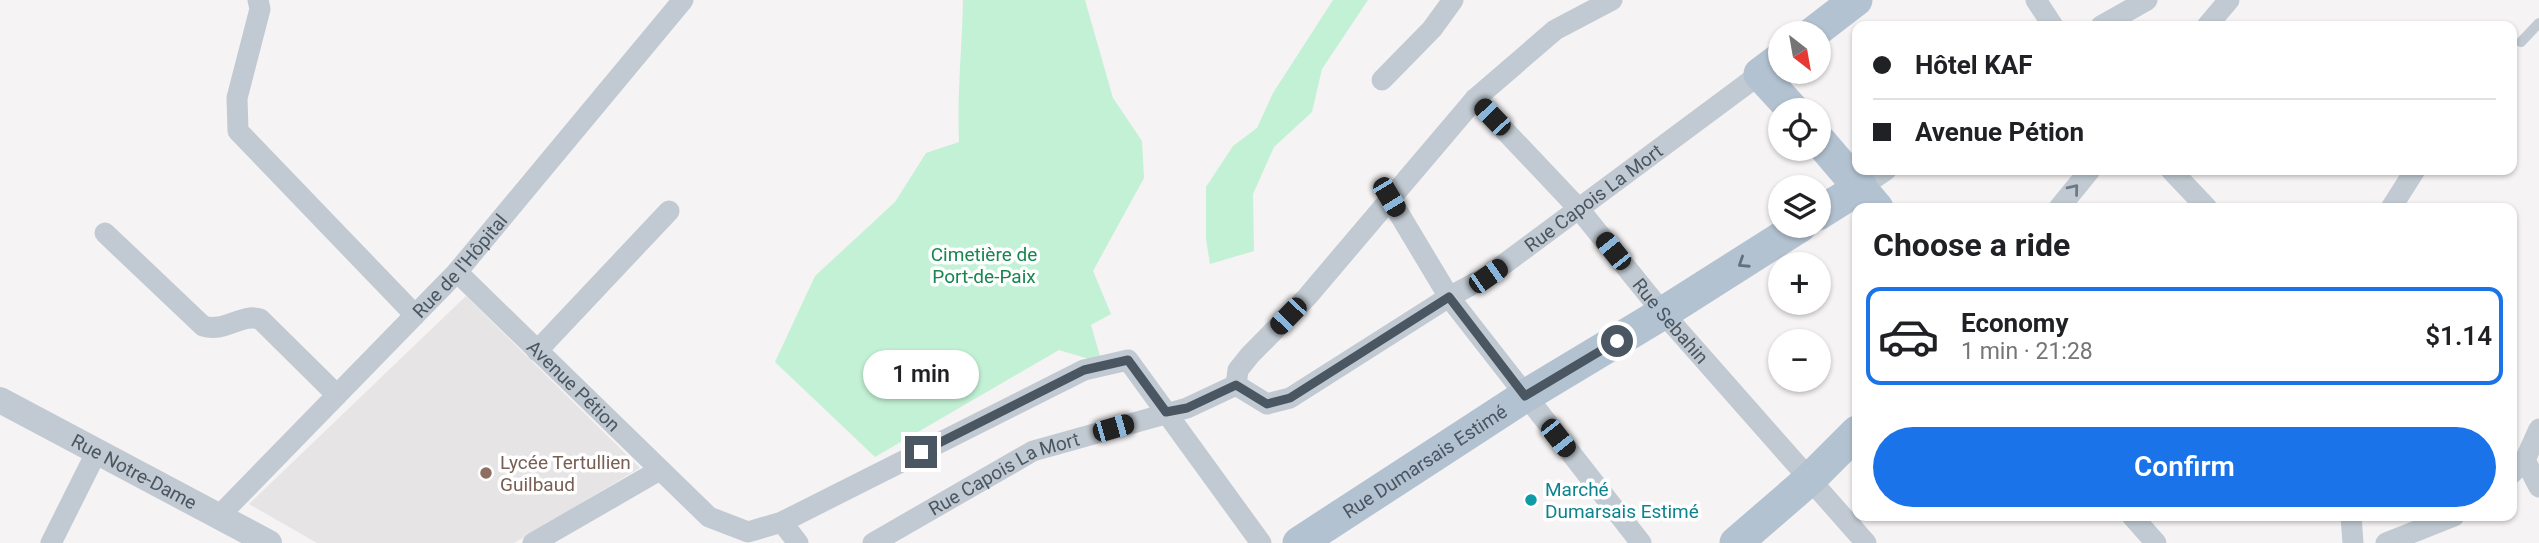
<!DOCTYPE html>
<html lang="en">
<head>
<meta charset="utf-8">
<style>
	body { margin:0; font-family:Roboto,sans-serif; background:#f2f2f2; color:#202124; height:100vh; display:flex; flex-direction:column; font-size:26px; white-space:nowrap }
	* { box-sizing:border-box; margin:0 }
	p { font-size:23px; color:#757577 }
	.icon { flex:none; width:38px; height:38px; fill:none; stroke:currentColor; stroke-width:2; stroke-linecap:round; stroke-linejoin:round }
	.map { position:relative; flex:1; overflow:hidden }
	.sheet { position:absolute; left:1852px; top:203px; width:665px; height:318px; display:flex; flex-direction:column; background:#fff; border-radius:14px; box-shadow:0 2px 5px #0004 }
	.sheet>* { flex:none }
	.banner { position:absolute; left:1852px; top:21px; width:665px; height:154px; border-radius:14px; box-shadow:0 2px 5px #0004; display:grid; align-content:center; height:154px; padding:0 21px; background:#fff }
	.needle { width:46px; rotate:149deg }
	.tools { position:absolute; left:1768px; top:21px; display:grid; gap:14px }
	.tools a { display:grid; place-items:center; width:63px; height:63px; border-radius:50%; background:#fff; box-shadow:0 2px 5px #0004; font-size:35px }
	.end { position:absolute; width:32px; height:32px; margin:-16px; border:9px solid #4a5661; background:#fff; box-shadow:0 0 0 4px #fff }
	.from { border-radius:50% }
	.bubble { position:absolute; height:49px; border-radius:24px; background:#fff; box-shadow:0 2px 5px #0004; font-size:23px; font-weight:600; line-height:49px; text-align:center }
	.car { position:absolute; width:21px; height:42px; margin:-21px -10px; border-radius:9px; box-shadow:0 0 5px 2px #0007; background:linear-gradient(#222 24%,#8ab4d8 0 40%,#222 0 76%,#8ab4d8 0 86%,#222 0) }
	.banner b { display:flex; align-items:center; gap:24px; height:66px; font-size:26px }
	.banner b+b { border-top:2px solid #e0e0e0 }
	.banner i { width:18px; height:18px; background:#202124 }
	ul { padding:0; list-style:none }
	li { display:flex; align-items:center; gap:21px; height:98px; margin:0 14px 10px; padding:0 7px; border:4px solid transparent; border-radius:14px }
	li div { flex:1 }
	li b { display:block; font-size:26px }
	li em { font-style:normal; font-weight:600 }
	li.active { border-color:#1a73e8 }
	li>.icon { width:63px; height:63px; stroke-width:1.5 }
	h2 { padding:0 21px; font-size:32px; line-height:84px }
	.cta { display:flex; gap:14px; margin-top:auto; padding:14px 21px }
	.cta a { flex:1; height:80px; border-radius:42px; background:#1a73e8; color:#fff; font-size:28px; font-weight:600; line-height:80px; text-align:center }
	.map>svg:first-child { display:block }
</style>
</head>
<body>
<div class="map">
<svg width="2539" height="543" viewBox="0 0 2539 543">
	<rect width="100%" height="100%" fill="#f5f3f3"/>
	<path fill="#e6e4e5" d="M 466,296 L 640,468 L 514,543 L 317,543 L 249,504 Z"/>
	<path fill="#c3f1d5" d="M 963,0 L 1085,0 L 1113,98 L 1142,141 L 1144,178 L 1093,271 L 1111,314 L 1091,325 L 1102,363 L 1059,350 L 875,457 L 775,362 L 815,276 L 895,202 L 926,153 L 959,142 C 957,94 962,48 963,0 Z
		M 1333,0 L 1368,0 L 1322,69 L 1312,112 L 1274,147 L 1253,194 L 1254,251 L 1210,264 L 1206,239 L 1206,187 L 1233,146 L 1257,128 L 1273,93 Z"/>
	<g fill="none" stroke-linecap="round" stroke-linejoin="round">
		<path stroke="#c1cad2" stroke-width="10" d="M 2521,42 L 2539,23"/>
		<g stroke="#c1cad2" stroke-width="21">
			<path d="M 258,0 L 260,9 L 237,98 L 238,131 L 415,315"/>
			<path d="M 2036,0 L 2053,26"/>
			<path d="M 2101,26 L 2147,0"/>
			<path d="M 2207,26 L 2229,0"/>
			<path d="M 1382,80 L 1432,29 L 1453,0"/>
			<path id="s1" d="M 1475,99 L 1579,209 L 1663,313 L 1866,543"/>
			<path d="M 2171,170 L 2207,208"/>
			<path d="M 1861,187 L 1886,170"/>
			<path d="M 1389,197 L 1449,297 L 1641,543"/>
			<path d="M 2059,208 L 2090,170"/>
			<path d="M 2391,208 L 2415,170"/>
			<path d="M 105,233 L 203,326 C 225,333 241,313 260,319 L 337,395"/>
			<path id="s2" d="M 457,272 L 709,517 L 748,532 L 782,522 L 1084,370 L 1128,360 L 1261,543"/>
			<path d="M 537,351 L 669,211"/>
			<path id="s3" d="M 1236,385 L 1267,404 L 1290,398 L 1449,297 L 1488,276 L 1760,74"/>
			<path d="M 1236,385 L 1238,370 L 1250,355 L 1307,297 L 1475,99 L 1555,30 L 1612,0"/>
			<path d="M 2525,460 L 2539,487"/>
			<path d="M 2511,474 L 2525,460 L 2539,429"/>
			<path id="s4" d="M 220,515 L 457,272 L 683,0"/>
			<path d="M 2132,516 L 2156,543"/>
			<path d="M 2351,516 L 2353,543"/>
			<path d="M 782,522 L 798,543"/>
			<path d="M 51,543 L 97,451"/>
			<path d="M 533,543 L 658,471"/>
			<path id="s5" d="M 873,543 L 1033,451 L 1187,408 L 1236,385"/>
			<path d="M 2386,543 L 2454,516"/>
		</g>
		<path stroke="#c1cad2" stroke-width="26" id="s6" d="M 0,400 L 269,543"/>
		<g stroke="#b3c2d1" stroke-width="33">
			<path d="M 1813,33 L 1856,0"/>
			<path d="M 1780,59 L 1760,74 L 1793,110"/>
			<path d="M 1818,139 L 1877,208"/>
			<path d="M 1818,214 L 1861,187"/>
			<path id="s7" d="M 1299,543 L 1525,396 L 1663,313 L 1800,226"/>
			<path d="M 1736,543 L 1810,479 L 1857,432"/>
		</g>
	</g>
	<defs><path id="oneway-chevron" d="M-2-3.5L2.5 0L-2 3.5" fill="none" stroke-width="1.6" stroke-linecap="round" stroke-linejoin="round" transform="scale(1.75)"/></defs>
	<use stroke="#6e7983" href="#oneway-chevron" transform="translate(2074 189) rotate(-51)"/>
	<use stroke="#64717d" href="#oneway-chevron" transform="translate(1743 263) rotate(147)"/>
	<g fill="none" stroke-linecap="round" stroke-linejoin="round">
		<path stroke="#4a5661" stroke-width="9" d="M 921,452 L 1084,370 L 1128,360 L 1166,412 L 1187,408 L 1236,385 L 1267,404 L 1290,398 L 1449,297 L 1525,396 L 1617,341"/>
	</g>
	<circle fill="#8d6e63" stroke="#fff" stroke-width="2.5" cx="486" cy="473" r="7"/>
	<circle fill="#0f9aa8" stroke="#fff" stroke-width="2.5" cx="1531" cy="500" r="7"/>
	<g text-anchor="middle" stroke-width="7" stroke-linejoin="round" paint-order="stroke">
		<g font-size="19" fill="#4a5661" stroke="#fff">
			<text dy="7" stroke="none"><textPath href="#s3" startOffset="424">Rue Capois La Mort</textPath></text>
			<text dy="7" stroke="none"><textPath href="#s4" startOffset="346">Rue de l'Hôpital</textPath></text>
			<text dy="7" stroke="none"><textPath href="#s1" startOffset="296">Rue Sebahin</textPath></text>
			<text dy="7" stroke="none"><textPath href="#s2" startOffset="163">Avenue Pétion</textPath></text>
			<text dy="7" stroke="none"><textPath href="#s7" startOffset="150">Rue Dumarsais Estimé</textPath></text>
			<text dy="7" stroke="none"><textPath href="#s6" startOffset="152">Rue Notre-Dame</textPath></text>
			<text dy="7" stroke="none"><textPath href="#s5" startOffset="149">Rue Capois La Mort</textPath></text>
		</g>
		<g font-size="19" fill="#17864f" stroke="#fff">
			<text x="984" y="261">Cimetière de<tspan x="984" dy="22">Port-de-Paix</tspan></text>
		</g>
		<g font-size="19" fill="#785e54" stroke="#fff" text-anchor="start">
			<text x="500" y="469">Lycée Tertullien<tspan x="500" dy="22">Guilbaud</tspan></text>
		</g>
		<g font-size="19" fill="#0d838f" stroke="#fff" text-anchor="start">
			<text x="1545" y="496">Marché<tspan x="1545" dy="22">Dumarsais Estimé</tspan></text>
		</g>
	</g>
</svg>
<div class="tools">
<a><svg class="needle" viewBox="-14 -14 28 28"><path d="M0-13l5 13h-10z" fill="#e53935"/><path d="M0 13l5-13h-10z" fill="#757577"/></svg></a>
<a><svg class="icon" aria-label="locate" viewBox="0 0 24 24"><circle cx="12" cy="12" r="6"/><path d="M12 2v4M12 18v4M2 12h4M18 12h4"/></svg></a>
<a><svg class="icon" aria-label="layers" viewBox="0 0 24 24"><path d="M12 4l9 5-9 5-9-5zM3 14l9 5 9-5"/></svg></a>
<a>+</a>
<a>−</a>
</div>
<i class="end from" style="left:1617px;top:341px"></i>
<i class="end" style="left:921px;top:452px"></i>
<div class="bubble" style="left:863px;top:350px;width:116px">1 min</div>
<i class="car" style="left:1492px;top:117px;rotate:316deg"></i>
<i class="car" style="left:1389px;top:197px;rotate:149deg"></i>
<i class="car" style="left:1613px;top:251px;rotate:321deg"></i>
<i class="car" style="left:1488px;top:276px;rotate:55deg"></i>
<i class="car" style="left:1288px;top:316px;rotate:224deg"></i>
<i class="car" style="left:1113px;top:428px;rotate:74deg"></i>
<i class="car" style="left:1558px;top:438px;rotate:142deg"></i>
<div class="banner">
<b><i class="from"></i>Hôtel KAF</b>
<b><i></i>Avenue Pétion</b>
</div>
<section class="sheet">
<h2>Choose a ride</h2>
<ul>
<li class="active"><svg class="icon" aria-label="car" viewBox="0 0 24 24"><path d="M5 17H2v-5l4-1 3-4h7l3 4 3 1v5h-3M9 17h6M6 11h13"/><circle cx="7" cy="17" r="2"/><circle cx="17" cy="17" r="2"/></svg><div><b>Economy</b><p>1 min · 21:28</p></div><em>$1.14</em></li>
</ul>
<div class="cta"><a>Confirm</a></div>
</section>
</div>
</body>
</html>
